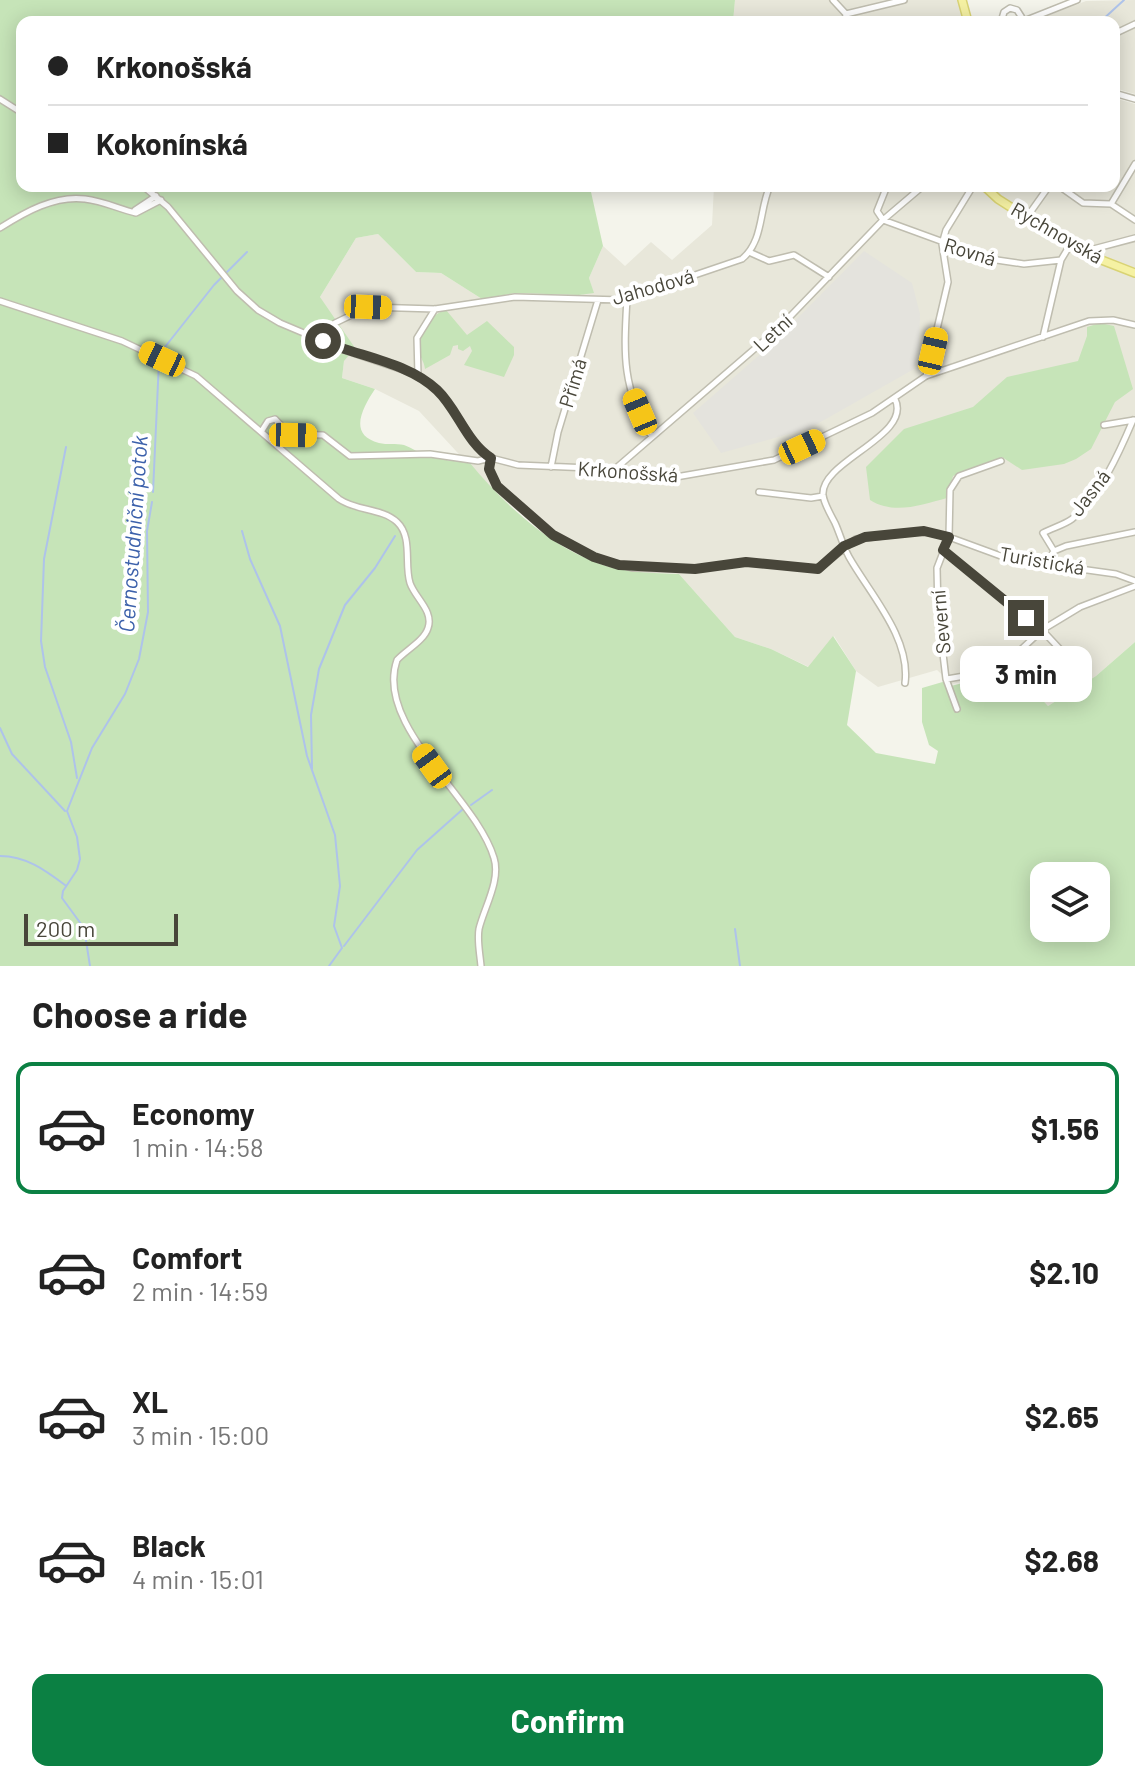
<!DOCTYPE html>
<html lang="en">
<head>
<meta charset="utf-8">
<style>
	body { margin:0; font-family:Barlow,sans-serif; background:#f2f2f2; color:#222; height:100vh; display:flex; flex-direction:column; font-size:30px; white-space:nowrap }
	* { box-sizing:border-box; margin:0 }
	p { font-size:26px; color:#767676 }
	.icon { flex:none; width:44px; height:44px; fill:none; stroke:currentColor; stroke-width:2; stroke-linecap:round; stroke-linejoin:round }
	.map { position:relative; height:966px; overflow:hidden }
	.panel { display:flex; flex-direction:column; background:#fff; flex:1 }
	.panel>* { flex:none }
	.banner { position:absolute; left:16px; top:16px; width:1104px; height:176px; border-radius:16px; box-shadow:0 4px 20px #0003; display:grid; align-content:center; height:176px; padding:0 32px; background:#fff }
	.buttons { position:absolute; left:1030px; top:862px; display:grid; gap:16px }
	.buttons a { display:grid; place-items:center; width:80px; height:80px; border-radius:16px; background:#fff; box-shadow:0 4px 20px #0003; font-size:40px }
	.scale { position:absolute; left:24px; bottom:20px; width:154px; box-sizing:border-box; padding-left:8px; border:4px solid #48463a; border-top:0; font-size:22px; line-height:28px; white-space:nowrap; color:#48463a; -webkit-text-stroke:6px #fff; paint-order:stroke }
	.end { position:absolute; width:36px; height:36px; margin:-18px; border:10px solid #48463a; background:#fff; box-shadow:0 0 0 4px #fff }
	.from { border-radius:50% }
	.bubble { position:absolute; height:56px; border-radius:16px; background:#fff; box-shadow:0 4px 20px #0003; font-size:26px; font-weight:700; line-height:56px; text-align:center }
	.car { position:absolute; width:24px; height:48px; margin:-24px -12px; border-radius:10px; box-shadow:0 0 6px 2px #0007; background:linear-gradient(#f5c518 24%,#345 0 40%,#f5c518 0 76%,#345 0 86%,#f5c518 0) }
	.banner b { display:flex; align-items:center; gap:28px; height:76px; font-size:30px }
	.banner b+b { border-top:2px solid #e0e0e0 }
	.banner i { width:20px; height:20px; background:#222 }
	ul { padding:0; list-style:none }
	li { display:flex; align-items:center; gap:24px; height:132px; margin:0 16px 12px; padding:0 16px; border:4px solid transparent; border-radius:16px }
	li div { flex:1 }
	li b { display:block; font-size:30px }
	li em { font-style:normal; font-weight:700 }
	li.current { border-color:#0b8043 }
	li>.icon { width:72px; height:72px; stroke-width:1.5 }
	h2 { padding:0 32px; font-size:36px; line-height:96px }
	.action { display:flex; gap:16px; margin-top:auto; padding:16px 32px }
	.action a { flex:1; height:92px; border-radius:16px; background:#0b8043; color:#fff; font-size:32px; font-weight:700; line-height:92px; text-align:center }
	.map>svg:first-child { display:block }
</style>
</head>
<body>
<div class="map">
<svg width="1135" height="966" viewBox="0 0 1135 966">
	<rect width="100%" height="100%" fill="#f4f4eb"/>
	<path fill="#e8e7da" d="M 735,0 L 958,0 L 963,22 L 733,22 Z
		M 1135,0 L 1135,21 L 1114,32 L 1114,22 L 1031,22 L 1086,1 Z
		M 1135,27 L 1135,94 L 1114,88 L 1114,36 Z
		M 1114,98 L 1135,104 L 1135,642 L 1096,676 L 1048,706 L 1011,666 L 990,676 L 952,684 L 937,670 L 878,687 L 856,671 L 834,636 L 809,667 L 771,649 L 735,637 L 679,574 L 648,573 L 600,564 L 551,538 L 493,491 L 419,411 L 375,389 L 342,378 L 344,361 L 320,297 L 356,238 L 378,234 L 416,272 L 441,273 L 482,299 L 515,293 L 579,295 L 593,292 L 589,278 L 603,246 L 625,266 L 651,242 L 672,260 L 712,225 L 714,186 L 1114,186 Z"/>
	<path fill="#e4e3dd" d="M 864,251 L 912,283 L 920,314 L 919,346 L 914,369 L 810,428 L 721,453 L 693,413 L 773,343 Z"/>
	<path fill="#c6e4b8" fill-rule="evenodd" d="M 0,0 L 735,0 L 733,22 L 22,22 L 22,186 L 595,186 L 591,192 L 603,246 L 589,278 L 594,293 L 579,295 L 515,293 L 482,299 L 441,273 L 416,272 L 378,234 L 356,238 L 320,297 L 355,348 L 344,361 L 342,378 L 375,389 C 363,407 347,435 379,443 C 387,445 396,443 404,445 C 412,448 419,453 427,455 C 440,460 456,461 470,463 C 504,504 549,546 600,564 C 624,573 654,573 679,574 L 735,637 L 771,649 L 808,667 L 833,636 L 856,671 L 847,725 L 876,753 L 935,764 L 938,751 L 929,745 L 922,722 L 922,688 L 946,681 L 947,687 L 990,676 L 1011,666 L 1048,706 L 1096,676 L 1135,642 L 1135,966 L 0,966 ZM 1044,876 L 1096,876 L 1096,928 L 1044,928 Z
		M 446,310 L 467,335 L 487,321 L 514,347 L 514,355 L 504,377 L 464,365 L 472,351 L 470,346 L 463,351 L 458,349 L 458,345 L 453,346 L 450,355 L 425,369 C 424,360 420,359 419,350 C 417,333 430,314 446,310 Z
		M 1100,323 L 1114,326 L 1133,389 L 1115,402 L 1091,449 L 1076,459 L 1064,464 L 1022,470 L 1002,457 L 953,476 L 947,498 C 921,505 894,515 870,500 L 866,467 L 904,429 L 973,407 L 1007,377 L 1078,361 L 1087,336 L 1087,327 Z"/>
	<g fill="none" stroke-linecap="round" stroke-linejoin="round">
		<path stroke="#aec3ea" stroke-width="2" d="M 1100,22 L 1124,0
			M 161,352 L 214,285 L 247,252
			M 66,447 L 44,559 L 41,641 L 45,667 L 71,742 L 77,778
			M 153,492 L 159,361
			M 242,531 L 250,559 L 280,626 L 307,756 L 335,835 L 340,886 L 334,926 L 342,948 L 329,966
			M 0,728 L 12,754 L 65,811
			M 312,769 L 311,715 L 319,669 L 345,605 L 375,568 L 395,536
			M 471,805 L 492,790
			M 0,856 C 26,856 45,870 65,885
			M 735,929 L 740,966
			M 344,946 L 417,850 L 463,809
			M 90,966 L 84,928 L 62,898 L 63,891 L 77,870 L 80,859 L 77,837 L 67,811 L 92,748 L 125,694 L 139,659 L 148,612 L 147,531 L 152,502"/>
		<g stroke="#bfbdaf" stroke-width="8">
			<path id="minor" d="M 833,0 L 846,14
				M 1024,21 L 1077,0
				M 845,22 L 846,14 L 904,0
				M 1001,22 L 1004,12 L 1010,8 L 1017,10 L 1024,21
				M 1114,34 L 1135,24
				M 1114,93 L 1135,99
				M 0,99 L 22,113
				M 143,186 L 168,207 L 237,291 L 258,310 L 280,323 L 344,350 L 418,375 L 441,393 L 480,450 L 491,458 L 518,465 L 614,469 L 676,477 L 774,460 L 872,413 L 926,376 L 1089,321 L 1113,320 L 1135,325
				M 887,186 L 877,211 L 883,220 L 990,259 L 1024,264 L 1061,260
				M 1059,186 L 1083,203 L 1111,204 L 1135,164
				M 1111,204 L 1135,220
				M 135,210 L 156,196
				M 1027,217 L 1049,186
				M 0,228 C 25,212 55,195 85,199 C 103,201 119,209 136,213 L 161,200
				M 749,252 L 769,261 L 794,255 L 829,277
				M 1082,252 L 1135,238
				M 627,298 C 624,352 621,388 652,437
				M 0,301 L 122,341 L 196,376 L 339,499 C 356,511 382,508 397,522 C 413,537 404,564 410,583 C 415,598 434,611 428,628 C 424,641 406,650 397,660 C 374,726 476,797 494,858 C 501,880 484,908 479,929 C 477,941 480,954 481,966
				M 335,323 L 368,307 L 435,309 L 515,297 L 621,300 L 742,259 C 764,241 759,209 770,186
				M 1043,337 L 1061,260 L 1070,245
				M 418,375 L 417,338 L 435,309
				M 926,376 L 948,282 L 942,244 L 946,230 L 973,186
				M 895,399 C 913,436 820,461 823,495 C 824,504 831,515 835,523 C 840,534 843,546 849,557 C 870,594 911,638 905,683
				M 1104,425 L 1134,420
				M 261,432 L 268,421 L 275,419 L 289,434 L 323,435 L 350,456 L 430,454 L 478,461 L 490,458
				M 491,458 L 489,469 L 497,486 L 553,535 L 594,557 L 632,568 L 695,569 L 746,562 L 818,569 L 856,539 L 924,531 L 949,537 L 1009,559 L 1116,574 L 1135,581
				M 551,467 L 558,432 L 598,300
				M 615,469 L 780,327 L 883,220 L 923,186
				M 759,492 L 811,498 L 823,496
				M 943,550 L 1042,630 L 1084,675
				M 1054,551 L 1043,533 C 1052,528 1064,525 1072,519 C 1099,498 1120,451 1133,420
				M 1047,563 L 1054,551 L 1066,546 L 1135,532
				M 947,679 L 999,670 L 1042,630 L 1080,607 L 1135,586
				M 957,709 L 946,679 L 938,612 L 937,568 L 949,537 L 950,490 L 959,476 L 1001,461"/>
		</g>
		<g stroke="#d9d374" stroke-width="10">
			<path id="major" d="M 962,0 L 968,22
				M 984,186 L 998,199 L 1081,252 L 1135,273"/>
		</g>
		<use href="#minor" stroke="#fff" stroke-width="5"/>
		<use href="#major" stroke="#f5f1a3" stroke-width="7"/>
	</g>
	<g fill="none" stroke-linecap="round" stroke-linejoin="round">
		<path stroke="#48463a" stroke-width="10" d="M 323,341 C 360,357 407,362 437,390 C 458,410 466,442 491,458 L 489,469 L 497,486 L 553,535 L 594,557 L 619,565 L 695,569 L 746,562 L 818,569 L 844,546 L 865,537 L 924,531 L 949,537 L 943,550 L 1026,618"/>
	</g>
	<g text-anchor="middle" stroke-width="8" stroke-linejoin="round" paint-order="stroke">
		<g font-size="20" fill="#48463a" stroke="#fff">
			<text transform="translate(1057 233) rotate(30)" y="7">Rychnovská</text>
			<text transform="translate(970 252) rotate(17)" y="7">Rovná</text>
			<text transform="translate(653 287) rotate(-16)" y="7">Jahodová</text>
			<text transform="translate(773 333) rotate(-43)" y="7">Letní</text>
			<text transform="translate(573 383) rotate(-73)" y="7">Přímá</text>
			<text transform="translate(628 472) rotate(4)" y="7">Krkonošská</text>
			<text transform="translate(1090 493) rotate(-52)" y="7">Jasná</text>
			<text transform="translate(1042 561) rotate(10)" y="7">Turistická</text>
			<text transform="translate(941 622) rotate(-95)" y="7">Severní</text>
		</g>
		<g font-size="22" font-style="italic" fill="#3c61ab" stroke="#fff">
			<text transform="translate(133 534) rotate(-86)" y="8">Černostudniční potok</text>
		</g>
	</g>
</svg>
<div class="buttons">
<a><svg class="icon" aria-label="layers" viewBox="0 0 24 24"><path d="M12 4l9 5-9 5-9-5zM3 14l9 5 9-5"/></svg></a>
</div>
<div class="scale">200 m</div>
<i class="end from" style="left:323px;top:341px"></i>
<i class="end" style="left:1026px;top:618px"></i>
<div class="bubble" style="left:960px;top:646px;width:132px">3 min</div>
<i class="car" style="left:368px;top:307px;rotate:92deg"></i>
<i class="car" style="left:933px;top:351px;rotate:13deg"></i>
<i class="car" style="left:162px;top:359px;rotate:295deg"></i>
<i class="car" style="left:640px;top:412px;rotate:337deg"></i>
<i class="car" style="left:293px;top:435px;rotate:91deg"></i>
<i class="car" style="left:802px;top:447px;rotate:65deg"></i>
<i class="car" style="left:432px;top:766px;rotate:324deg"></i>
<div class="banner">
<b><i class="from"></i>Krkonošská</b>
<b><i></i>Kokonínská</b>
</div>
</div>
<section class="panel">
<h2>Choose a ride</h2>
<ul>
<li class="current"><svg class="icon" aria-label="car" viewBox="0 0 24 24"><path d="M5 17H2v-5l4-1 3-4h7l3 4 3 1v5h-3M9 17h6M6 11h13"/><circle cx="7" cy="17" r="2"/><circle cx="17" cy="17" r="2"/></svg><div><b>Economy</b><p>1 min · 14:58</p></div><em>$1.56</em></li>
<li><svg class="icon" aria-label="car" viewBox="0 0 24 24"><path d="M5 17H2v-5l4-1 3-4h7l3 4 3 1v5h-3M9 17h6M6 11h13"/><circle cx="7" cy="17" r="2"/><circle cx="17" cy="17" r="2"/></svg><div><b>Comfort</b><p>2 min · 14:59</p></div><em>$2.10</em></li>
<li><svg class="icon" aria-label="car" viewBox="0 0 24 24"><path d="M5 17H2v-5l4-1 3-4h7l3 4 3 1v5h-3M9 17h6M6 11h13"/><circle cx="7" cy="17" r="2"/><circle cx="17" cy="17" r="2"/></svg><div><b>XL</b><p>3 min · 15:00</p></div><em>$2.65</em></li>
<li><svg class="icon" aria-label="car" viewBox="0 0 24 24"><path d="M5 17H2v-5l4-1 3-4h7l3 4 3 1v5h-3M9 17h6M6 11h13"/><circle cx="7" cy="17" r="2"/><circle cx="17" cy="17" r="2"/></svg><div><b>Black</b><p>4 min · 15:01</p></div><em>$2.68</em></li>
</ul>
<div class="action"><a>Confirm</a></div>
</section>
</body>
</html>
